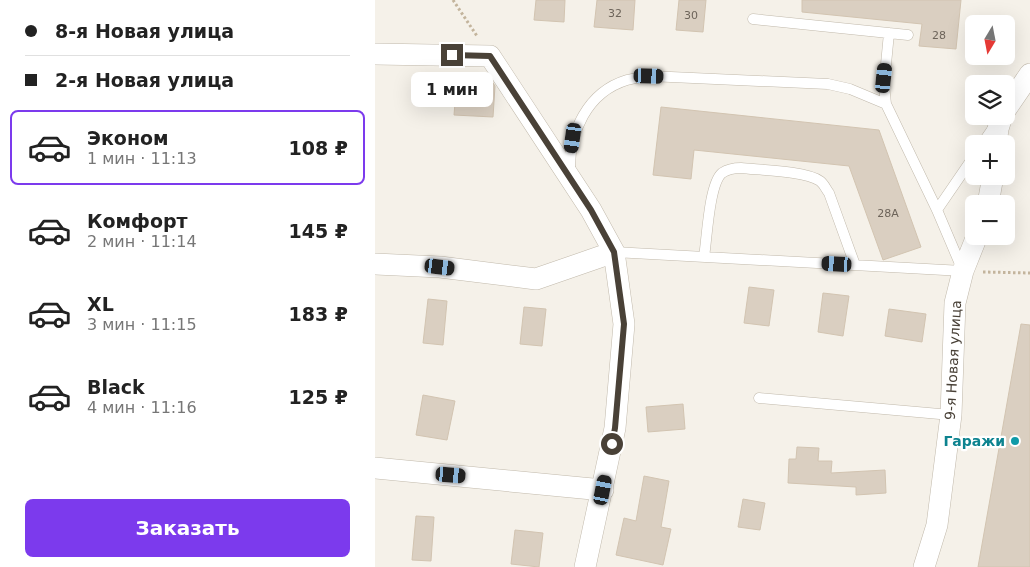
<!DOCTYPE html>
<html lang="ru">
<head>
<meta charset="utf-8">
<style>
	body { margin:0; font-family:"DejaVu Sans",sans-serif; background:#f6f6f6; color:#222; height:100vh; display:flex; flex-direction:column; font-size:19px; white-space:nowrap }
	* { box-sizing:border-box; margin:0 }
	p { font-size:16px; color:#767676 }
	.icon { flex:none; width:28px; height:28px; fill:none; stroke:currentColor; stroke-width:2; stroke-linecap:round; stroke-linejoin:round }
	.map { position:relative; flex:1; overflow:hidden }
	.panel { display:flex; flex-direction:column; background:#fff; width:375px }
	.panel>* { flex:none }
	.hud { display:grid; align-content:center; height:110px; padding:0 25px; background:#fff }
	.needle { width:32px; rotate:190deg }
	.buttons { position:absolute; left:590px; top:15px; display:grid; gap:10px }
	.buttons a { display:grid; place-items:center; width:50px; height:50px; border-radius:8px; background:#fff; box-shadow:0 5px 20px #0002; font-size:25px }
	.end { position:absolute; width:22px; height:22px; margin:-11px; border:6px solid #494137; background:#fff; box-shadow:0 0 0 2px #fff }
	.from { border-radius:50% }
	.bubble { position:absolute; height:35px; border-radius:8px; background:#fff; box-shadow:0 5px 20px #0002; font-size:16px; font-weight:600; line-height:35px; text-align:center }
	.car { position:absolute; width:15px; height:30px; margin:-15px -8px; border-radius:6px; box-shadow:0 0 4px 1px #0007; background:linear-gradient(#222 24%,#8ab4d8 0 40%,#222 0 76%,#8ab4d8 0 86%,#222 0) }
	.hud b { display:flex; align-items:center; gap:18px; height:48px; font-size:19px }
	.hud b+b { border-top:1px solid #e0e0e0 }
	.hud i { width:12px; height:12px; background:#222 }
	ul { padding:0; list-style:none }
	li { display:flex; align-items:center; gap:15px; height:75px; margin:0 10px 8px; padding:0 15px; border:2px solid transparent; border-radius:8px }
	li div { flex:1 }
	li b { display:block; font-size:19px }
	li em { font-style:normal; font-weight:600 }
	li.selected { border-color:#7c3aed }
	li>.icon { width:45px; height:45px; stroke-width:1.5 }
	.primary-button { display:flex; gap:10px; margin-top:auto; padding:10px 25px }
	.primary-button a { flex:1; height:58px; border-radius:8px; background:#7c3aed; color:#fff; font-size:20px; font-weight:600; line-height:58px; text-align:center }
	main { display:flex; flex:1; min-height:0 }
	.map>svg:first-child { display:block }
</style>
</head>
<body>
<main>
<section class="panel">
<div class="hud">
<b><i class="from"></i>8-я Новая улица</b>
<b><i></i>2-я Новая улица</b>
</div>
<ul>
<li class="selected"><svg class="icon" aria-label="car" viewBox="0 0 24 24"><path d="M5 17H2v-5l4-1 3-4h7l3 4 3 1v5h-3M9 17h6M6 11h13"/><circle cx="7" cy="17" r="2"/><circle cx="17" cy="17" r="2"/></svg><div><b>Эконом</b><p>1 мин · 11:13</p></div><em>108 ₽</em></li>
<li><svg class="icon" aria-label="car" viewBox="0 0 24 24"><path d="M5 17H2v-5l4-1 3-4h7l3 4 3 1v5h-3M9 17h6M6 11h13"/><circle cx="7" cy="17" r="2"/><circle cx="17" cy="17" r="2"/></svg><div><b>Комфорт</b><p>2 мин · 11:14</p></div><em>145 ₽</em></li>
<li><svg class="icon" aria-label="car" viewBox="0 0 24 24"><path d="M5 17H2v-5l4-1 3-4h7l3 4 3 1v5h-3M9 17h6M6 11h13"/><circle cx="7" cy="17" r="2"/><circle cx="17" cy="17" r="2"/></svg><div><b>XL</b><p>3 мин · 11:15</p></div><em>183 ₽</em></li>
<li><svg class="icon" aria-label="car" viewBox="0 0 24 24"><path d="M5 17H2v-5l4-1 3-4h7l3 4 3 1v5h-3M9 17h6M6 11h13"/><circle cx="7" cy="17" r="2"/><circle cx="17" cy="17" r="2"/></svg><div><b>Black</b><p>4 мин · 11:16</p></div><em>125 ₽</em></li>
</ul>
<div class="primary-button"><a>Заказать</a></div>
</section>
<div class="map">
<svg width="655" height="567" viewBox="0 0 655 567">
	<rect width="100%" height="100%" fill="#f5f1e9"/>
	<path fill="#dacfc1" stroke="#d2c4b1" d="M 161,0 L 190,0 L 189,22 L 159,20 Z
		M 222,0 L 260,0 L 258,30 L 219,27 Z
		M 304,0 L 331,0 L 328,32 L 301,30 Z
		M 427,0 L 586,0 L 581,49 L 544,46 L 547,24 L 427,12 Z
		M 82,78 L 116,80 L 120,86 L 118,117 L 79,115 Z
		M 286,107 L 504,130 L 546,247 L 508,260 L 474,166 L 319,150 L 316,179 L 278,175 Z
		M 374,287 L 399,290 L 394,326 L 369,323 Z
		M 448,293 L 474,296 L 468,336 L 443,332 Z
		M 53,299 L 72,301 L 68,345 L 48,343 Z
		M 149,307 L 171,309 L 167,346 L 145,344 Z
		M 514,309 L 551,314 L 547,342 L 510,336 Z
		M 646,324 L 655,325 L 655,567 L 603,567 Z
		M 48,395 L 80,401 L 72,440 L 41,435 Z
		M 308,404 L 310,429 L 273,432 L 271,407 Z
		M 422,447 L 444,448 L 443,461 L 457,461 L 456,473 L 510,470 L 511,493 L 481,495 L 481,487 L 413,483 L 414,459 L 421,459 Z
		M 269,476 L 294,481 L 286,527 L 296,529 L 288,565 L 241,555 L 249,518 L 261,521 Z
		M 368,499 L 390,503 L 385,530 L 363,527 Z
		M 41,516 L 59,517 L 56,561 L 37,560 Z
		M 140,530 L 168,533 L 164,567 L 136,564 Z"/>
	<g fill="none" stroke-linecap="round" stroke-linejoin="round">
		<g stroke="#c1b9ab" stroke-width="11">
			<path id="service" d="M 378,19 L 533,35
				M 514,33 L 509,85 L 511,104 L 562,210 L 599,156
				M 607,144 L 618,128
				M 195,171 C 194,133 212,92 252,80 C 259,78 267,77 274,76 L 453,84 L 475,89 L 511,104
				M 239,252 L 588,271 L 562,210
				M 329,257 C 332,239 334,184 347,173 C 353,169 359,168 366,168 C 384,170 431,171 445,181 C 449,184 451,189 454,193 L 480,265
				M 384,398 L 576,415"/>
		</g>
		<g stroke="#c1b9ab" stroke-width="22">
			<path id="minor" d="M 0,54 L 115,56 L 216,210 L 239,252 L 249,324 L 240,428 L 210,567
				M 631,109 L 655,74
				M 621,144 L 623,129 L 627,116
				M 613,204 L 618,176
				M 0,264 L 65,267 L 161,279 L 239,252
				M 0,468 L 228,490
				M 549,567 L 562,525 L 576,415 L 580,303 L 588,271 L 602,236"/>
		</g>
		<path stroke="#c3b49c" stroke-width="3" stroke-dasharray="2.5 2.5" stroke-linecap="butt" d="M 78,0 L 102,36
			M 608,272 L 655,273"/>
		<use href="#service" stroke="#fff" stroke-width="10"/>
		<use href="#minor" stroke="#fff" stroke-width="21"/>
	</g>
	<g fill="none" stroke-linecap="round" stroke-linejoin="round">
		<path stroke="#494137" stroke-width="6" d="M 77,55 L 115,56 L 216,210 L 239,252 L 249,324 L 240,428 L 237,444"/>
	</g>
	<circle fill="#0f9aa8" stroke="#fff" stroke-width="2" cx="640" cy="441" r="5"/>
	<g text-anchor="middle" stroke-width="4.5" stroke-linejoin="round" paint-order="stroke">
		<g font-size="11" fill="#6d645a">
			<text x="240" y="17">32</text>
			<text x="316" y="19">30</text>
			<text x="564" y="39">28</text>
			<text x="513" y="217">28А</text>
		</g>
		<g font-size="14" fill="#494137" stroke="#fff">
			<text transform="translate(578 360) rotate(-87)" y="5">9-я Новая улица</text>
		</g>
		<g font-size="14" font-weight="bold" fill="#0d838f" stroke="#fff" text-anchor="end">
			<text x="630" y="446">Гаражи</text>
		</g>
	</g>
</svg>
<div class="buttons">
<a><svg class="needle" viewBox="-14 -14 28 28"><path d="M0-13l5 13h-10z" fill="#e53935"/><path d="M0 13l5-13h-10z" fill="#767676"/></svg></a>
<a><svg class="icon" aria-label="layers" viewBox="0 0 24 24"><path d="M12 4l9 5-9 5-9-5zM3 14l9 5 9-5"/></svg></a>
<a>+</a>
<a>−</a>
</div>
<i class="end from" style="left:237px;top:444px"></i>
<i class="end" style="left:77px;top:55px"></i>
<div class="bubble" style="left:36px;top:72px;width:82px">1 мин</div>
<i class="car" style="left:274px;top:76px;rotate:92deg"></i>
<i class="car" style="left:509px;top:78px;rotate:6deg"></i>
<i class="car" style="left:198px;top:138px;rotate:188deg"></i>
<i class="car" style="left:462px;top:264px;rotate:273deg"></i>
<i class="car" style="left:65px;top:267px;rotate:97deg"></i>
<i class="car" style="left:76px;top:475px;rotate:95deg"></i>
<i class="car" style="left:228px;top:490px;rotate:11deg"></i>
</div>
</main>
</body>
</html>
